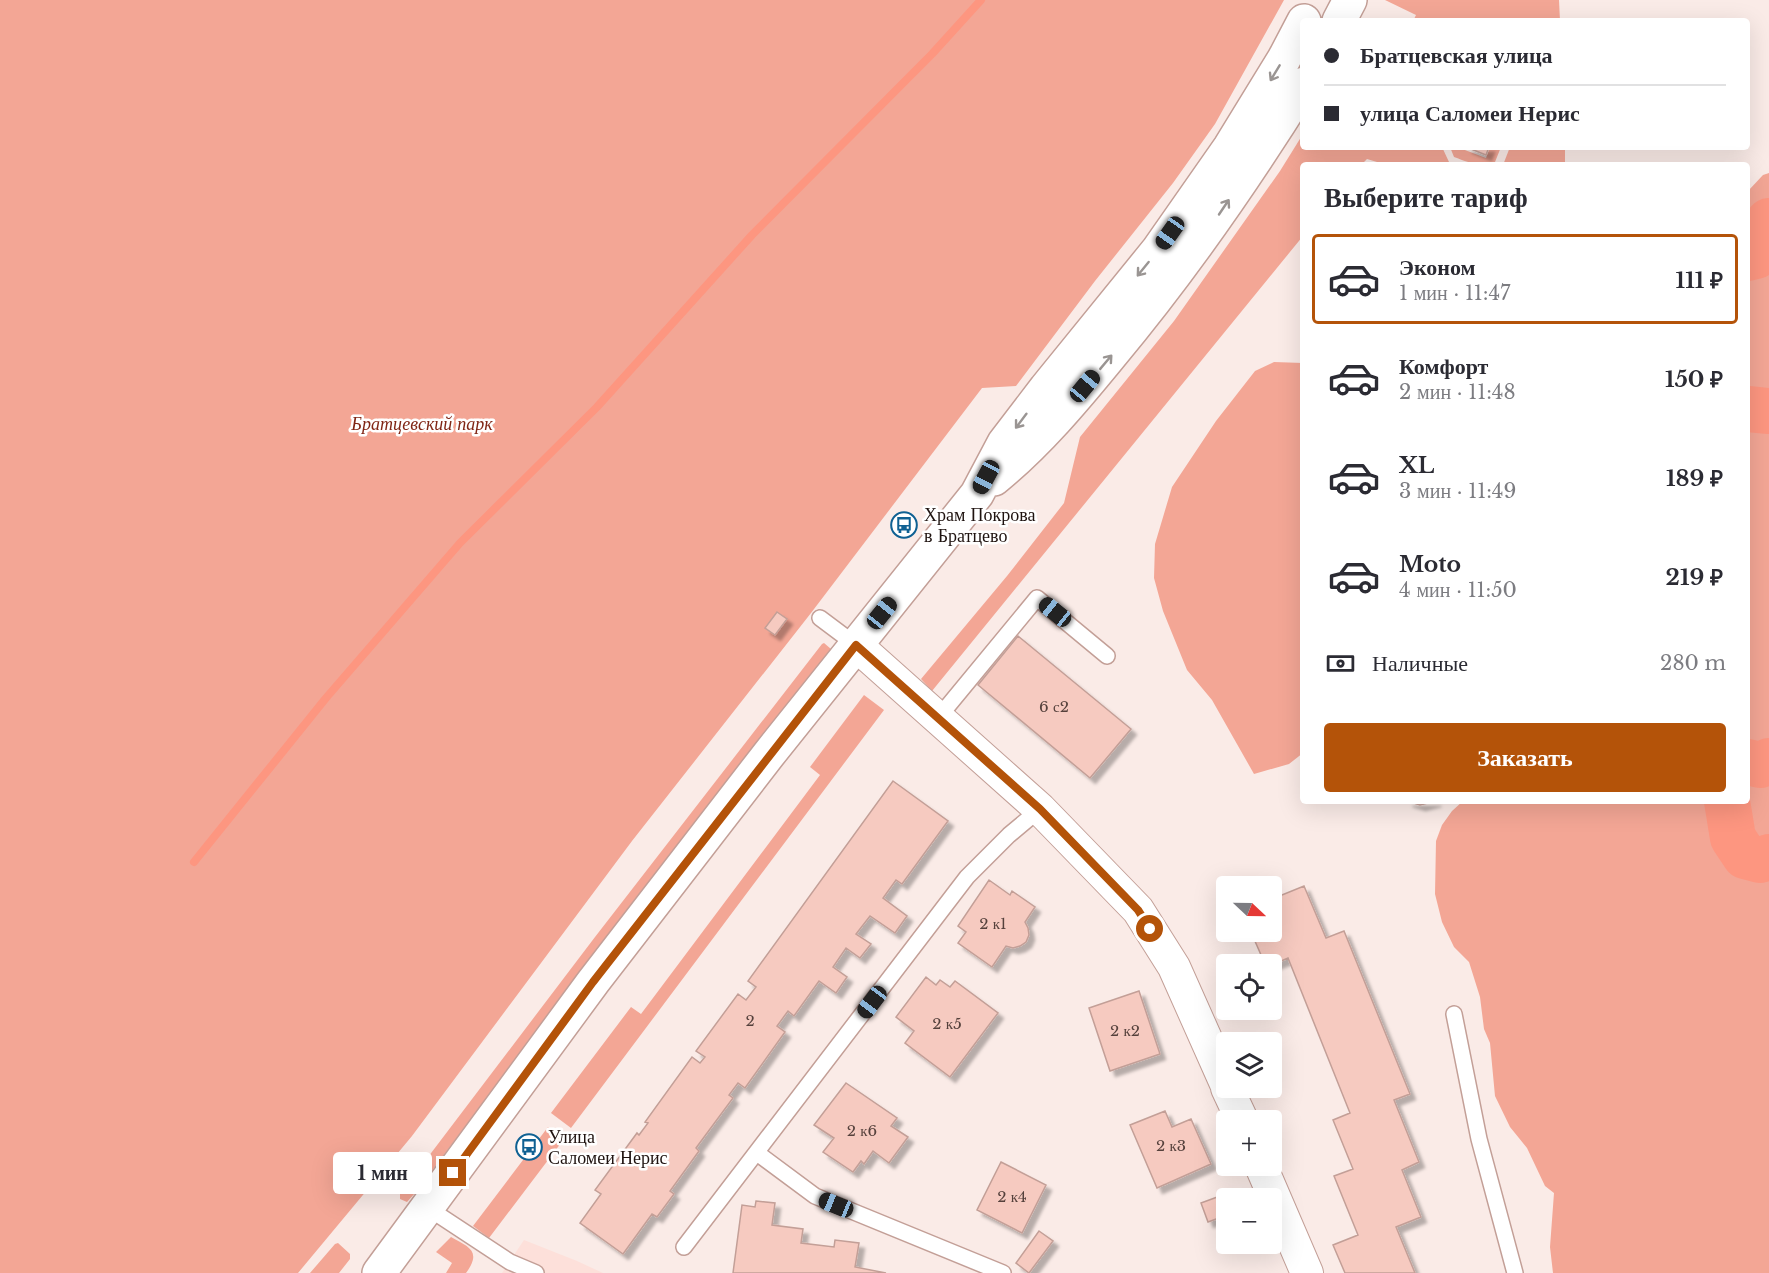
<!DOCTYPE html>
<html lang="ru">
<head>
<meta charset="utf-8">
<style>
	body { margin:0; font-family:"Libre Baskerville",serif; background:#f7f7f7; color:#2b2b33; height:100vh; display:flex; flex-direction:column; font-size:22px; white-space:nowrap }
	* { box-sizing:border-box; margin:0 }
	p { font-size:20px; color:#7c7c81 }
	.icon { flex:none; width:33px; height:33px; fill:none; stroke:currentColor; stroke-width:2; stroke-linecap:round; stroke-linejoin:round }
	.map { position:relative; flex:1; overflow:hidden }
	.panel { position:absolute; left:1300px; top:162px; width:450px; height:642px; display:flex; flex-direction:column; background:#fff; border-radius:6px; box-shadow:0 6px 24px #0002 }
	.panel>* { flex:none }
	.banner { position:absolute; left:1300px; top:18px; width:450px; height:132px; border-radius:6px; box-shadow:0 6px 24px #0002; display:grid; align-content:center; height:132px; padding:0 24px; background:#fff }
	.needle { width:39px; rotate:112deg }
	.buttons { position:absolute; left:1216px; top:876px; display:grid; gap:12px }
	.buttons a { display:grid; place-items:center; width:66px; height:66px; border-radius:6px; background:#fff; box-shadow:0 6px 24px #0002; font-size:30px }
	.end { position:absolute; width:27px; height:27px; margin:-14px; border:8px solid #b45309; background:#fff; box-shadow:0 0 0 3px #fff }
	.from { border-radius:50% }
	.bubble { position:absolute; height:42px; border-radius:6px; background:#fff; box-shadow:0 6px 24px #0002; font-size:20px; font-weight:700; line-height:42px; text-align:center }
	.car { position:absolute; width:18px; height:36px; margin:-18px -9px; border-radius:8px; box-shadow:0 0 4px 2px #0007; background:linear-gradient(#222 24%,#8ab4d8 0 40%,#222 0 76%,#8ab4d8 0 86%,#222 0) }
	.banner b { display:flex; align-items:center; gap:21px; height:57px; font-size:22px }
	.banner b+b { border-top:2px solid #e1e1e2 }
	.banner i { width:15px; height:15px; background:#2b2b33 }
	ul { padding:0; list-style:none }
	li { display:flex; align-items:center; gap:18px; height:90px; margin:0 12px 9px; padding:0 12px; border:3px solid transparent; border-radius:6px }
	li div { flex:1 }
	li b { display:block; font-size:22px }
	li em { font-style:normal; font-weight:700 }
	li.current { border-color:#b45309 }
	li>.icon { width:54px; height:54px; stroke-width:1.5 }
	h2 { padding:0 24px; font-size:27px; line-height:72px }
	.pay { display:flex; align-items:center; gap:15px; height:66px; padding:0 24px; font-size:22px }
	.pay p { margin-inline-start:auto }
	.primary-button { display:flex; gap:12px; margin-top:auto; padding:12px 24px }
	.primary-button a { flex:1; height:69px; border-radius:6px; background:#b45309; color:#fff; font-size:24px; font-weight:700; line-height:69px; text-align:center }
	.map>svg:first-child { display:block }
</style>
</head>
<body>
<div class="map">
<svg width="1769" height="1273" viewBox="0 0 1769 1273">
	<defs>
		<filter id="shadow"><feDropShadow dx="5.5" dy="5.5" stdDeviation="1.5" flood-color="#0004"/></filter>
	</defs>
	<rect width="100%" height="100%" fill="#faebe7"/>
	<path fill="#fde0da" d="M 524,1240 L 577,1261 L 603,1273 L 502,1273 Z"/>
	<path fill="#f3a695" d="M 0,0 L 1284,0 L 1215,124 L 1173,183 L 1095,281 L 1016,386 L 982,388 L 811,613 L 632,841 L 412,1136 L 298,1273 L 0,1273 Z
		M 1385,0 L 1559,0 L 1560,21 L 1413,21 L 1416,15 Z
		M 1303,134 L 1304,147 L 1442,147 L 1449,162 L 1456,165 L 1387,165 L 1367,159 L 1361,165 L 1304,165 L 1303,236 L 932,691 L 921,679 L 1007,576 L 1064,503 L 1080,437 L 1174,321 L 1280,171 Z
		M 1450,147 L 1457,147 L 1486,158 L 1490,147 L 1501,147 L 1495,162 C 1480,168 1468,162 1454,157 Z
		M 1510,147 L 1565,147 L 1565,165 L 1503,165 Z
		M 1769,173 L 1769,1273 L 1553,1273 L 1550,1247 L 1554,1193 L 1545,1186 L 1527,1148 L 1510,1127 L 1495,1096 L 1490,1043 L 1484,1029 L 1480,997 L 1469,962 L 1454,947 L 1442,922 L 1435,894 L 1436,841 L 1442,825 L 1452,811 L 1463,801 L 1748,801 L 1748,191 L 1763,175 Z
		M 1274,362 L 1303,363 L 1303,753 L 1289,764 L 1254,774 L 1212,700 L 1187,670 L 1163,611 L 1154,578 L 1155,544 L 1172,487 L 1216,421 L 1255,371 Z
		M 824,643 L 831,649 L 830,652 L 578,976 L 416,1192 L 407,1202 L 400,1199 L 400,1194 L 595,937 L 822,644 Z
		M 864,695 L 884,710 L 571,1128 L 551,1113 L 631,1007 L 641,1014 L 820,775 L 810,767 Z
		M 548,1127 L 564,1139 L 489,1238 L 473,1226 Z
		M 451,1237 C 469,1247 482,1251 466,1273 L 446,1273 L 452,1263 L 436,1252 Z
		M 338,1243 L 350,1254 L 350,1259 L 339,1273 L 310,1273 L 335,1244 Z"/>
	<g fill="none" stroke-linecap="round" stroke-linejoin="round">
		<path stroke="#fd9680" stroke-width="8" d="M 1763,228 L 1769,230
			M 194,862 L 326,698 L 460,543 L 597,407 L 752,235 L 932,54 L 981,0"/>
		<path stroke="#fd9680" stroke-width="46" d="M 1748,258 L 1756,256 L 1765,243 L 1763,228 L 1769,221
			M 1748,409 L 1769,411
			M 1748,762 L 1760,765 L 1769,761
			M 1727,801 L 1733,838 L 1745,856 L 1760,860 L 1769,857"/>
	</g>
	<path fill="#f6cac0" stroke="#c39f97" stroke-width="1.5" filter="url(#shadow)" d="M 1466,147 L 1489,147 L 1486,155 Z
		M 777,612 L 787,619 L 775,635 L 765,628 Z
		M 1018,636 L 1131,729 L 1090,778 L 978,685 Z
		M 893,781 L 948,821 L 902,884 L 896,880 L 883,898 L 907,916 L 895,933 L 870,916 L 856,934 L 871,944 L 860,958 L 846,948 L 833,967 L 847,977 L 836,993 L 819,981 L 794,1016 L 788,1011 L 777,1026 L 785,1032 L 745,1088 L 738,1083 L 729,1095 L 733,1098 L 696,1148 L 699,1151 L 670,1191 L 674,1194 L 657,1217 L 652,1214 L 623,1254 L 580,1223 L 601,1194 L 595,1190 L 637,1133 L 639,1135 L 648,1123 L 645,1122 L 692,1057 L 700,1063 L 705,1057 L 696,1051 L 738,994 L 746,1000 L 756,987 L 748,981 Z
		M 1407,801 L 1436,801 L 1420,805 Z
		M 989,880 L 1010,895 L 1012,891 L 1035,907 L 1025,922 L 1028,928 L 1029,935 L 1026,942 L 1020,946 L 1013,948 L 1006,946 L 992,967 L 958,943 L 966,932 L 958,926 Z
		M 1304,886 L 1326,938 L 1344,931 L 1410,1094 L 1394,1100 L 1419,1162 L 1402,1170 L 1421,1217 L 1396,1227 L 1415,1273 L 1345,1273 L 1333,1245 L 1358,1235 L 1334,1176 L 1353,1169 L 1333,1120 L 1350,1113 L 1288,958 L 1272,965 L 1265,964 L 1251,932 L 1272,932 L 1272,899 Z
		M 926,977 L 936,985 L 940,980 L 950,987 L 955,981 L 998,1013 L 950,1077 L 905,1043 L 914,1031 L 896,1017 Z
		M 1139,991 L 1160,1054 L 1110,1071 L 1089,1008 Z
		M 846,1083 L 897,1118 L 891,1126 L 908,1137 L 889,1163 L 873,1151 L 864,1164 L 861,1161 L 853,1172 L 823,1152 L 834,1138 L 814,1125 Z
		M 1165,1111 L 1172,1127 L 1191,1119 L 1211,1164 L 1157,1188 L 1130,1125 Z
		M 1001,1162 L 1046,1185 L 1022,1233 L 977,1210 Z
		M 1220,1196 L 1227,1215 L 1208,1222 L 1201,1203 Z
		M 756,1201 L 775,1203 L 772,1225 L 803,1229 L 801,1243 L 834,1247 L 835,1240 L 859,1243 L 855,1267 L 886,1273 L 733,1273 L 742,1205 L 755,1207 Z
		M 1039,1231 L 1053,1241 L 1029,1273 L 1016,1263 Z"/>
	<g fill="none" stroke-linecap="round" stroke-linejoin="round">
		<g stroke="#c39f97" stroke-width="18">
			<path id="lane" d="M 820,618 L 856,645
				M 938,718 L 1037,598 L 1107,656
				M 1454,1014 L 1479,1139 L 1515,1273
				M 757,1153 L 815,1196 L 1003,1273
				M 428,1208 L 510,1262 L 536,1273
				M 684,1247 L 967,877 L 1009,835 L 1040,809"/>
		</g>
		<g stroke="#c39f97" stroke-width="34">
			<path id="street" d="M 856,645 L 1040,809 L 1138,910 L 1174,967 L 1227,1086
				M 1227,1088 L 1242,1120
				M 1261,1166 L 1307,1273"/>
		</g>
		<g stroke="#c39f97" stroke-width="36">
			<path id="secondary" d="M 1339,21 L 1350,0
				M 994,479 C 1038,443 1074,400 1110,356 C 1182,270 1245,179 1304,84
				M 379,1273 L 593,982 L 769,754 L 977,494 L 1004,443 L 1046,388 L 1158,250 L 1230,147 L 1284,59 L 1304,21"/>
		</g>
		<use href="#lane" stroke="#fff" stroke-width="15"/>
		<use href="#street" stroke="#fff" stroke-width="32"/>
		<use href="#secondary" stroke="#fff" stroke-width="33"/>
	</g>
	<defs><path id="oneway-shaft" d="M-6 0H5M1.5-3L5.5 0L1.5 3" fill="none" stroke-width="1.6" stroke-linecap="round" stroke-linejoin="round" transform="scale(1.5)"/></defs>
	<g stroke="#9a9593">
		<use href="#oneway-shaft" transform="translate(1275 73) rotate(121)"/>
		<use href="#oneway-shaft" transform="translate(1224 207) rotate(-56)"/>
		<use href="#oneway-shaft" transform="translate(1143 269) rotate(129)"/>
		<use href="#oneway-shaft" transform="translate(1106 362) rotate(-50)"/>
		<use href="#oneway-shaft" transform="translate(1021 421) rotate(127)"/>
	</g>
	<g fill="none" stroke-linecap="round" stroke-linejoin="round">
		<path stroke="#b45309" stroke-width="8" d="M 453,1173 L 593,982 L 856,645 L 1040,809 L 1138,910 L 1150,929"/>
	</g>
	<defs>
		<g id="bus-ring" transform="scale(1.35)"><circle r="9.5" fill="#fff" stroke="#0f6193" stroke-width="1.5"/><path d="M-5-6H5V4H4V6H2V4H-2V6H-4V4H-5ZM-3.5-4V0h7V-4ZM-3.5 1.2v1.5H-2V1.2ZM2 1.2v1.5H3.5V1.2Z" fill="#0f6193"/></g>
	</defs>
	<g fill-rule="evenodd">
		<use href="#bus-ring" x="904" y="525"/>
		<use href="#bus-ring" x="529" y="1147"/>
	</g>
	<g text-anchor="middle" stroke-width="5" stroke-linejoin="round" paint-order="stroke">
		<g font-size="15" fill="#55413c">
			<text x="1054" y="712">6 с2</text>
			<text x="993" y="929">2 к1</text>
			<text x="750" y="1026">2</text>
			<text x="947" y="1029">2 к5</text>
			<text x="1125" y="1036">2 к2</text>
			<text x="862" y="1136">2 к6</text>
			<text x="1171" y="1151">2 к3</text>
			<text x="1012" y="1202">2 к4</text>
		</g>
		<g font-size="18" font-style="italic" fill="#802615" stroke="#fff">
			<text x="422" y="430">Братцевский парк</text>
		</g>
		<g font-size="18" fill="#1f1310" stroke="#fff" text-anchor="start">
			<text x="924" y="521">Храм Покрова<tspan x="924" dy="21">в Братцево</tspan></text>
			<text x="548" y="1143">Улица<tspan x="548" dy="21">Саломеи Нерис</tspan></text>
		</g>
	</g>
</svg>
<div class="buttons">
<a><svg class="needle" viewBox="-14 -14 28 28"><path d="M0-13l5 13h-10z" fill="#e53935"/><path d="M0 13l5-13h-10z" fill="#7c7c81"/></svg></a>
<a><svg class="icon" aria-label="locate" viewBox="0 0 24 24"><circle cx="12" cy="12" r="6"/><path d="M12 2v4M12 18v4M2 12h4M18 12h4"/></svg></a>
<a><svg class="icon" aria-label="layers" viewBox="0 0 24 24"><path d="M12 4l9 5-9 5-9-5zM3 14l9 5 9-5"/></svg></a>
<a>+</a>
<a>−</a>
</div>
<i class="end from" style="left:1150px;top:929px"></i>
<i class="end" style="left:453px;top:1173px"></i>
<div class="bubble" style="left:333px;top:1152px;width:99px">1 мин</div>
<i class="car" style="left:1170px;top:233px;rotate:215deg"></i>
<i class="car" style="left:1085px;top:386px;rotate:40deg"></i>
<i class="car" style="left:986px;top:477px;rotate:208deg"></i>
<i class="car" style="left:1055px;top:612px;rotate:309deg"></i>
<i class="car" style="left:882px;top:613px;rotate:39deg"></i>
<i class="car" style="left:872px;top:1002px;rotate:217deg"></i>
<i class="car" style="left:836px;top:1205px;rotate:292deg"></i>
<div class="banner">
<b><i class="from"></i>Братцевская улица</b>
<b><i></i>улица Саломеи Нерис</b>
</div>
<section class="panel">
<h2>Выберите тариф</h2>
<ul>
<li class="current"><svg class="icon" aria-label="car" viewBox="0 0 24 24"><path d="M5 17H2v-5l4-1 3-4h7l3 4 3 1v5h-3M9 17h6M6 11h13"/><circle cx="7" cy="17" r="2"/><circle cx="17" cy="17" r="2"/></svg><div><b>Эконом</b><p>1 мин · 11:47</p></div><em>111 ₽</em></li>
<li><svg class="icon" aria-label="car" viewBox="0 0 24 24"><path d="M5 17H2v-5l4-1 3-4h7l3 4 3 1v5h-3M9 17h6M6 11h13"/><circle cx="7" cy="17" r="2"/><circle cx="17" cy="17" r="2"/></svg><div><b>Комфорт</b><p>2 мин · 11:48</p></div><em>150 ₽</em></li>
<li><svg class="icon" aria-label="car" viewBox="0 0 24 24"><path d="M5 17H2v-5l4-1 3-4h7l3 4 3 1v5h-3M9 17h6M6 11h13"/><circle cx="7" cy="17" r="2"/><circle cx="17" cy="17" r="2"/></svg><div><b>XL</b><p>3 мин · 11:49</p></div><em>189 ₽</em></li>
<li><svg class="icon" aria-label="car" viewBox="0 0 24 24"><path d="M5 17H2v-5l4-1 3-4h7l3 4 3 1v5h-3M9 17h6M6 11h13"/><circle cx="7" cy="17" r="2"/><circle cx="17" cy="17" r="2"/></svg><div><b>Moto</b><p>4 мин · 11:50</p></div><em>219 ₽</em></li>
</ul>
<div class="pay"><svg class="icon" aria-label="cash" viewBox="0 0 24 24"><path d="M3 7h18v10H3z"/><circle cx="12" cy="12" r="2"/></svg>Наличные<p>280 m</p></div>
<div class="primary-button"><a>Заказать</a></div>
</section>
</div>
</body>
</html>
